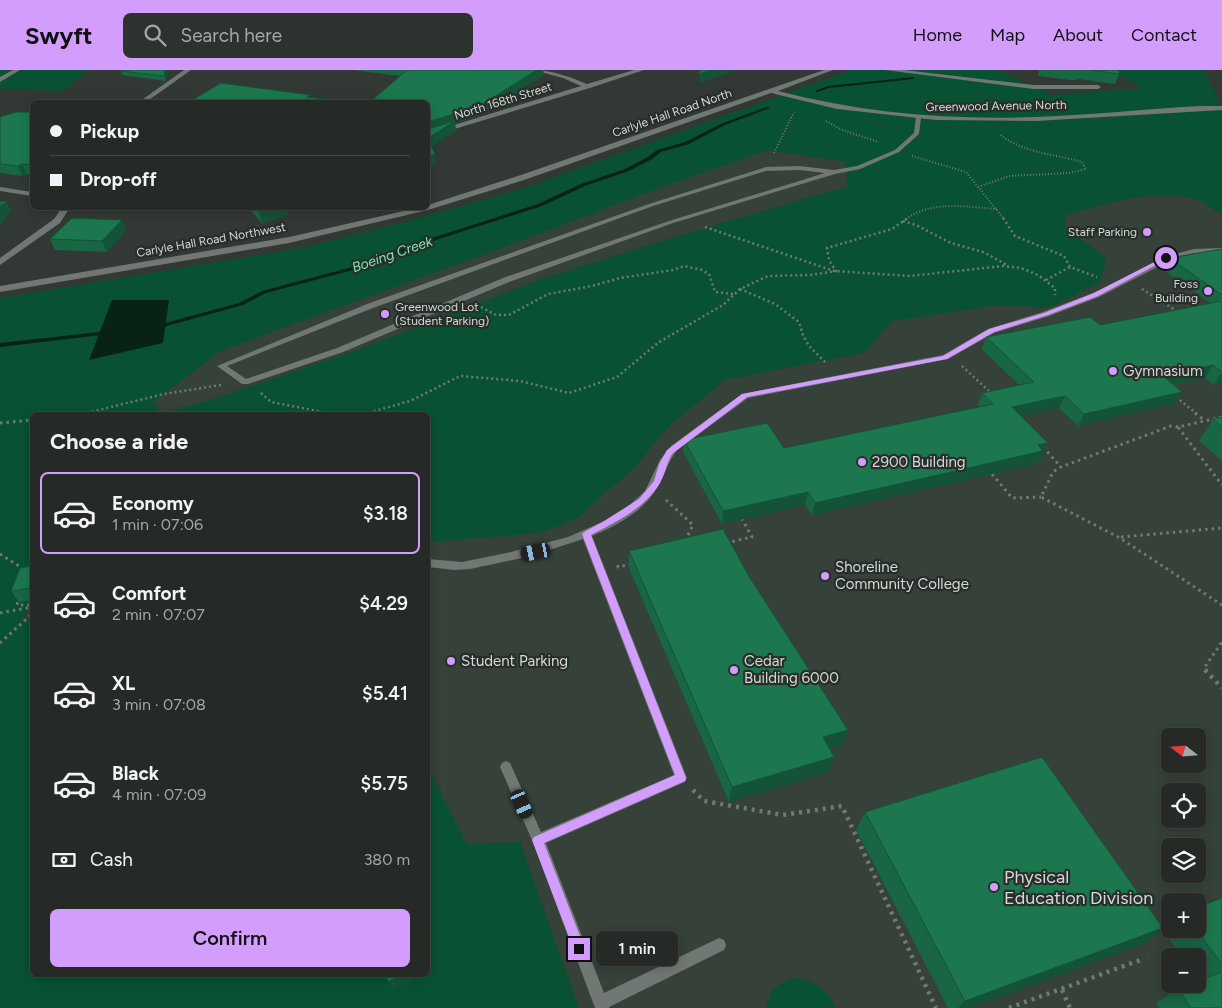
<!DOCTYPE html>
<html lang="en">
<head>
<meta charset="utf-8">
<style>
	body { margin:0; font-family:Figtree,sans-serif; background:#2e322f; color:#f1f3f6; height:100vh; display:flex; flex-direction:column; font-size:19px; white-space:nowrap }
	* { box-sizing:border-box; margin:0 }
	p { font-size:16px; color:#a4a7a7 }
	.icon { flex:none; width:28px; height:28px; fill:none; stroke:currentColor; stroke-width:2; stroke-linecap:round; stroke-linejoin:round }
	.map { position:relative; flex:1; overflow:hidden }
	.side { position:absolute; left:30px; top:342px; width:400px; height:565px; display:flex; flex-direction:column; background:#262a27; border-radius:8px; box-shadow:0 2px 12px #0003,0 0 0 1px #424644 }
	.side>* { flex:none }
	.top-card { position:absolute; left:30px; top:30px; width:400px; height:110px; border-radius:8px; box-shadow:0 2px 12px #0003,0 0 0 1px #424644; display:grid; align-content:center; height:110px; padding:0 20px; background:#262a27 }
	.needle { width:32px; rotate:287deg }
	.fabs { position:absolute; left:1161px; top:658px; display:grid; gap:10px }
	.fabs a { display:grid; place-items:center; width:45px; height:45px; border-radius:8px; background:#262a27; box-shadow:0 2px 12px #0003,0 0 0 1px #424644; font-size:25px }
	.end { position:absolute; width:22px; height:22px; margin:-11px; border:6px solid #d29dfd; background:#111; box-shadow:0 0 0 2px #111 }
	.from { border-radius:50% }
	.bubble { position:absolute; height:35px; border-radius:8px; background:#262a27; box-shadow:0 2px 12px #0003,0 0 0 1px #424644; font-size:16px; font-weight:600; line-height:35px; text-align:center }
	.car { position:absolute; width:15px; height:30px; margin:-15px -8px; border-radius:6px; box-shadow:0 0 4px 1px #0007; background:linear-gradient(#222 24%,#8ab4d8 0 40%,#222 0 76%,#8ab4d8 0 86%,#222 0) }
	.top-card b { display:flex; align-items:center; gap:18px; height:48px; font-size:19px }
	.top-card b+b { border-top:1px solid #424644 }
	.top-card i { width:12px; height:12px; background:#f1f3f6 }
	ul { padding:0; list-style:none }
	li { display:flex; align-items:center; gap:15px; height:82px; margin:0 10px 8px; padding:0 10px; border:2px solid transparent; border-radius:8px }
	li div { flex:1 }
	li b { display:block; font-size:19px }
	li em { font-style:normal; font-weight:600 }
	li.on { border-color:#d29dfd }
	li>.icon { width:45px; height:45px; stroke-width:1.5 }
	h2 { padding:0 20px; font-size:22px; line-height:60px }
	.pay { display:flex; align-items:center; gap:12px; height:55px; padding:0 20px; font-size:19px }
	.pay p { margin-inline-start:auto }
	.action { display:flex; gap:10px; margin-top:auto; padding:10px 20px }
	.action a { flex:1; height:58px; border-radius:8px; background:#d29dfd; color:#111; font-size:20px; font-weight:600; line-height:58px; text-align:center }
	header { display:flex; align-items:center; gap:30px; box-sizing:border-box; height:70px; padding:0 25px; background:#d29dfd; color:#111 }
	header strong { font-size:24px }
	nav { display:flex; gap:28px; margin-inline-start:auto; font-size:18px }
	.search { width:350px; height:45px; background:#2e322f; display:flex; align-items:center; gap:12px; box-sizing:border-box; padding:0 18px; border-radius:8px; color:#a4a7a7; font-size:19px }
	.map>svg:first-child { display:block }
</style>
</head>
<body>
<header>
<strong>Swyft</strong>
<div class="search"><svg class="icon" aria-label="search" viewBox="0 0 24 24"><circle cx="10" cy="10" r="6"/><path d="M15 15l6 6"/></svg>Search here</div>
<nav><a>Home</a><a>Map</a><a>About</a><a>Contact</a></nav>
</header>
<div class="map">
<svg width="1222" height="938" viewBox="0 0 1222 938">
	<rect width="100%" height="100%" fill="#323834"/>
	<path fill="#354139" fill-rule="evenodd" d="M 766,31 L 1222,46 L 1222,938 L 0,938 L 0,282 L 301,178 L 412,150 L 527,117 ZM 32,345 L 428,345 L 428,905 L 32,905 ZM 1170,666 L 1198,666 L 1198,694 L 1170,694 ZM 1170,721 L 1198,721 L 1198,749 L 1170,749 ZM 1170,776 L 1198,776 L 1198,804 L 1170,804 ZM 1170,831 L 1198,831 L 1198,859 L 1170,859 ZM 1170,886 L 1198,886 L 1198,914 L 1170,914 Z"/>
	<path fill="#085233" d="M 0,0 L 89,0 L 63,21 L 0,19 Z
		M 851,0 L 997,0 L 1052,25 L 1143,18 L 1107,0 L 1205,0 L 1222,39 L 1222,145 C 1214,140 1204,131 1195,129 C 1152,118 1108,133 1066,145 L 1065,156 L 1106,188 L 1100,212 L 1049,238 L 999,235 L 892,251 L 864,283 L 725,310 L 670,355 L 634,398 L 577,448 L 540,463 L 428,472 L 428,345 L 161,345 L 216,328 L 360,279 L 541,209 L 675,167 L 848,116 L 845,92 L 768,80 L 656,119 L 502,178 L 220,281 L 154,332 L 159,345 L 32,345 L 32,534 L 20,551 L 32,552 L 32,905 L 428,905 L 428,697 L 467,774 L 520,772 L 579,938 L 0,938 L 0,228 L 301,178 L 412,150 L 527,117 Z
		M 794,908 C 814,910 827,919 836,938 L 767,938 C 768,921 779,913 794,908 Z"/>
	<path fill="#082315" d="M 112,230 L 169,230 L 163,273 L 89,290 Z"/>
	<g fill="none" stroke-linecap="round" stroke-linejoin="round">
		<path fill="#082315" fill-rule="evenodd" d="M 913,7 L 914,9 L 829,18 L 817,22 L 815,21 L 828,16 Z
			M 767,37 L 770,38 L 725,55 L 689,74 L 661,82 L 652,89 L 629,101 L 585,116 L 542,136 L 417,176 L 364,197 L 266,223 L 243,235 L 156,259 L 153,257 L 154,256 L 239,233 L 262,221 L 360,195 L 413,174 L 538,134 L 581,114 L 625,99 L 648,87 L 657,80 L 685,72 L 723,53 Z
			M 108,261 L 110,262 L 110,264 L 0,277 L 0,273 Z"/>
		<path stroke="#727874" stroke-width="2" stroke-dasharray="1 2" stroke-linecap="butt" d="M 826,51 L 840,59 L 878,72
			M 774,83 L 794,42
			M 912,86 L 966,102 L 1004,149
			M 978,117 L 1009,106 L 1069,103 L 1086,99 L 1082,92 C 1054,84 1023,83 999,64
			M 906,149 C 932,130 967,137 997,139"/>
		<path stroke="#727874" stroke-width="2.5" stroke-dasharray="2 3" stroke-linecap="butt" d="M 1003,148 L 1015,166 L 1064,186 L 1070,197 L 1097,207
			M 903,151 L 916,155 L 951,173 L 983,182 L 1007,195
			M 705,157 L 834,201 L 910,206 L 1003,196 L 1021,198 L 1038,205 L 1055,218 L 1055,225
			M 1046,210 L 1070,197
			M 740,219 L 775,234 L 799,252 L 803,265 L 809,276 L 827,294
			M 1142,219 L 1177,241
			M 481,237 L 496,245 L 509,245 L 548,224 L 592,216 L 620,208 L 673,200 L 684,196 L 702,200 L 709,204 L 715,222 L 734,224
			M 962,296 L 992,324
			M 261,323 L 271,332 L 333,344
			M 1176,327 L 1197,344
			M 82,344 L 164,324 L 221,315
			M 364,344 L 410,331 L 460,306 L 520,311 L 569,323 L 617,307 L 659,272 L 723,235 L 740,219 L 768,206 L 811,205 L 836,201 L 829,190 L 827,178 L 892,159 L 908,148"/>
		<path stroke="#727874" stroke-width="3" stroke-dasharray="2.5 4" stroke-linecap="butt" d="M 327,343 L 338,345
			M 1195,343 L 1204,350
			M 73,345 L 93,343
			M 361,345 L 369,343
			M 1222,347 L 1178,357 L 1222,415
			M 0,353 L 32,350
			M 1178,357 L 1171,356 L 1061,397 L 1053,402 L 1041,427 L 1120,468 L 1222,535
			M 1043,377 L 1061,397
			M 992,404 L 1012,428 L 1041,427
			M 666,430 L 693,455 L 685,471
			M 1121,467 L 1222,458
			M 726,473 L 752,467 L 742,449
			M 0,484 L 25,500
			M 618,495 L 618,497 L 632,494
			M 19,526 L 17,535 L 32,535
			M 0,543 L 32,537
			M 0,573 L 32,544
			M 1207,601 L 1204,598 L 1222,572"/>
		<path stroke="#727874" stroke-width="4.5" stroke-dasharray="3 5" stroke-linecap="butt" d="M 1205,600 L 1222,618
			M 693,720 L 704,731 L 783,745 L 842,736 L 936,938
			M 1062,920 L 1070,938
			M 1009,938 L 1143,889"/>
		<path fill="#717874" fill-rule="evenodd" d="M 916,47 L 921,48 L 919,64 L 899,82 L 860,99 L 835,104 L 673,153 L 509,212 L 343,282 L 248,314 L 242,314 L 217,296 L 367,234 L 649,134 L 766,97 L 799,96 L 834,100 L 857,96 L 895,80 L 914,63 ZM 799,100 L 825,103 L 669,151 L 503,208 L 337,278 L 246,309 L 227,296 L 373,238 L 653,136 L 766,101 Z
			M 1222,178 L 1222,182 L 1194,183 L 1175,188 L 1099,227 L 1049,246 L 994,263 L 948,289 L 748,328 L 677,380 C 668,392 664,405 657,418 C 644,441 616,456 592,466 L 687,708 L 685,712 L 546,773 L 604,923 L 719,868 L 724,870 L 726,875 L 724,880 L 609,937 L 609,938 L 595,938 L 532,770 L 500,697 L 502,693 L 506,691 L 510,693 L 541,762 L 674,705 L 583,469 L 531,486 L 470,499 L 454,500 L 428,497 L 428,489 L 462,492 L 511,482 L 568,467 L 607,450 L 624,440 L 645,421 L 660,390 L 671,376 L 742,324 L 943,285 L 988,259 L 1043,242 L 1093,223 L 1171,185 L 1194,179 Z"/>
		<path fill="#717874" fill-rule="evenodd" d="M 13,0 L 20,0 L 0,12 L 0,7 Z
			M 184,0 L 191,0 L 146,32 L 139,32 Z
			M 533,0 C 552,0 570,7 587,14 L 634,0 L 644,0 L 590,18 L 428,67 L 428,63 L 581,16 L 563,8 Z
			M 885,0 L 904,0 L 1034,15 L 1098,15 L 1101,17 L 1098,19 L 1034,19 Z
			M 0,117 L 32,122 L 32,126 L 0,121 Z
			M 58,138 L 66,138 L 67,142 L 60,153 L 0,195 L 0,188 L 54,149 L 59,142 Z"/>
		<path fill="#717874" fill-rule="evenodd" d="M 824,0 L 833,0 L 778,21 C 862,43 949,50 1036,47 C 1091,45 1145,39 1199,36 L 1222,36 L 1222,40 L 1036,51 L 936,50 L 837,39 L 771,23 L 524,110 L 428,140 L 289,173 L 0,222 L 0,216 L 289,167 L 417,138 L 428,138 L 428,135 L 518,106 Z"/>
	</g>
	<path fill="#186643" d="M 167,0 L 166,11 L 122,5 L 121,1 Z
		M 352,0 L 543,0 L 544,5 L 480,45 L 455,53 L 456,61 L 431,76 L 436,94 L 428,96 L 428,32 L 400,6 Z
		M 1039,0 L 1119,0 L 1119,4 L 1115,14 L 1078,9 L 1077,10 L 1070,10 L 1038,6 Z
		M 32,42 L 32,105 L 27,104 L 22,106 L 0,103 L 0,47 Z
		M 248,138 L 285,138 L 288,145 L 262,153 Z
		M 126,160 L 107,182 L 55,180 L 50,169 Z
		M 1222,179 L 1222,313 L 1214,315 L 1205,308 L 1173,315 L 1182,322 L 1174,334 L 1078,356 L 1059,338 L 1021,346 L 1042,386 L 1037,394 L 812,445 L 805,435 L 722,454 L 683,382 L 684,370 L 784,378 L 979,337 L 978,335 L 982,323 L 1019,315 L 982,279 L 986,267 L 1100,255 L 1210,233 L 1164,200 L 1170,188 Z
		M 1222,347 L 1222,391 L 1199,371 L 1213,349 Z
		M 629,481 L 750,508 L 848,660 L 842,675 L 829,679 L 828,702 L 729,732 L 629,498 Z
		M 32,496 L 32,531 L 19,532 L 11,521 Z
		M 865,742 L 1163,858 L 1143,874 L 969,938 L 948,938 L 856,760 Z
		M 1222,828 L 1222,938 L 1159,938 L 1156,933 L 1178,919 L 1200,911 L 1198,908 L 1198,886 L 1182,886 L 1162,859 L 1170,853 L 1170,859 L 1198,859 Z"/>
	<path fill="#145337" d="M 165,0 L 167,0 L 166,11 L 164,6 Z
		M 537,0 L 543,0 L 544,5 L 480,45 L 455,53 L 456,61 L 429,78 L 428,68 L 428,52 Z
		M 711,0 L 737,0 L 699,13 L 699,4 Z
		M 1012,0 L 1023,0 L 1011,1 Z
		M 435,84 L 436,94 L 428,96 L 428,86 Z
		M 22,94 L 27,104 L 22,106 L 18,96 Z
		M 7,132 L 12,142 L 5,146 L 6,149 L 0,156 L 0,136 Z
		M 275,138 L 285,138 L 288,145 L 262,153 L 259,142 Z
		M 122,150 L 126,160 L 107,182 L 102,171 Z
		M 1213,295 L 1205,308 L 1156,318 L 1163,306 Z
		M 1222,302 L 1222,313 L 1214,315 Z
		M 1182,322 L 1174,334 L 1078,356 L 1084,344 Z
		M 1065,326 L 1059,338 L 1007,349 L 1012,337 Z
		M 1048,373 L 1037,394 L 812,445 L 815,433 Z
		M 808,422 L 805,435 L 722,454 L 723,441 Z
		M 848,660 L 842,675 L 818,682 L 823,667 Z
		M 834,687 L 828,702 L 729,732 L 732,717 Z
		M 1163,858 L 1143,874 L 969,938 L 958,938 L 965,931 Z
		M 402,905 L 424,905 L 392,919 L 388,912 Z"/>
	<path fill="#1c774e" stroke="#145337" d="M 122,0 L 165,0 L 164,6 L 121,1 Z
		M 407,0 L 537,0 L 479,36 L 428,52 L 428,32 L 370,32 Z
		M 700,0 L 711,0 L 699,4 Z
		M 1091,0 L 1119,0 L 1119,4 Z
		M 221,13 L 311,25 L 307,27 L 354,32 L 189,32 Z
		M 16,42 L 32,42 L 32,95 L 22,94 L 18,96 L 0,94 L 0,47 Z
		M 455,51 L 428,68 L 435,84 L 428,86 L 428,59 Z
		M 0,131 L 7,132 L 0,136 Z
		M 255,138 L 275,138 L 259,142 Z
		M 72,148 L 122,150 L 102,171 L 50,169 Z
		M 1222,179 L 1222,225 L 1170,188 Z
		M 1222,231 L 1222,302 L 1213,295 L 1163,306 L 1182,322 L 1084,344 L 1065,326 L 1012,337 L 1048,373 L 1038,375 L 1043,381 L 815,433 L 808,422 L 723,441 L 684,370 L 767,353 L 784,378 L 993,334 L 982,323 L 1034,312 L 986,267 L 1090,247 L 1100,255 Z
		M 1222,347 L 1222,357 L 1213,349 Z
		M 723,459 L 750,508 L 848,660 L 823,667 L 834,687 L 732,717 L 629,481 Z
		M 32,496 L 32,518 L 11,521 L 20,498 Z
		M 1042,687 L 1163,858 L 965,931 L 865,742 Z
		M 1222,828 L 1222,894 L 1196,859 L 1198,859 L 1198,837 Z
		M 1222,902 L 1222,938 L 1191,938 L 1178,919 L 1192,914 L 1198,914 L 1198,911 Z
		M 386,905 L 402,905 L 388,912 Z"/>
	<path fill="#d29dfd" d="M 1164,187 L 1169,188 L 1098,226 L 1048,245 L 994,262 L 947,289 L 747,327 L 672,384 C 667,393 665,404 660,413 C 645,438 616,452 591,465 L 686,708 L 685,711 L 544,773 L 585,879 L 583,883 L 579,884 L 575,883 L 532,770 L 534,767 L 675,705 L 582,464 L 584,462 L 604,451 L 639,429 L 654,411 L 659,394 L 667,380 L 742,324 L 943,286 L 989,259 L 1044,243 L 1094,223 Z"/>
	<g fill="#d29dfd" stroke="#282e2a" stroke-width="2">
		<circle cx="1147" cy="162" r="5"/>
		<circle cx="1208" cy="221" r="5"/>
		<circle cx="385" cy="244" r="5"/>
		<circle cx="1113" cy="301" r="5"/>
		<circle cx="862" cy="392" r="5"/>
		<circle cx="825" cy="506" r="5"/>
		<circle cx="451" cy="591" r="5"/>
		<circle cx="734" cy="600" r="5"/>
		<circle cx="994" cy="817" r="5"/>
	</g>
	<g text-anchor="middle" stroke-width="4.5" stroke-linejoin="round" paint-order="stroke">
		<g font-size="12" fill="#d5d9d7" stroke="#282e2a">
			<text transform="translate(503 31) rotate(-17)" y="4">North 168th Street</text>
			<text transform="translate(996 36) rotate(-1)" y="4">Greenwood Avenue North</text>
			<text transform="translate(672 43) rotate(-19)" y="4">Carlyle Hall Road North</text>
			<text transform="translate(211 170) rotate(-10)" y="4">Carlyle Hall Road Northwest</text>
		</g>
		<g font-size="12" fill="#d5d9d7" stroke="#282e2a" text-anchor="end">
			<text x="1137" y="166">Staff Parking</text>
			<text x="1198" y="218">Foss<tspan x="1198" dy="14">Building</tspan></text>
			<text x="395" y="241" text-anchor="start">Greenwood Lot<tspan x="395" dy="14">(Student Parking)</tspan></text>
		</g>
		<g font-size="14" font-style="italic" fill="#7beeb1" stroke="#282e2a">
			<text transform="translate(392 184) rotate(-19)" y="5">Boeing Creek</text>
		</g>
		<g font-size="15" fill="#d5d9d7" stroke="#282e2a" text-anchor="start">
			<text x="1123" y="306">Gymnasium</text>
			<text x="872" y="397">2900 Building</text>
			<text x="835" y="502">Shoreline<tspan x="835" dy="17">Community College</tspan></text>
			<text x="461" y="596">Student Parking</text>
			<text x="744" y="596">Cedar<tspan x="744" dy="17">Building 6000</tspan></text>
		</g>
		<g font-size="18" fill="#d5d9d7" stroke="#282e2a" text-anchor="start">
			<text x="1004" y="813">Physical<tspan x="1004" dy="21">Education Division</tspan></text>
		</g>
	</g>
</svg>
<div class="fabs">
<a><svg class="needle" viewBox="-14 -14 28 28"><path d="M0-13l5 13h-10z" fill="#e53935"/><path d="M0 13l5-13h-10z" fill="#a4a7a7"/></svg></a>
<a><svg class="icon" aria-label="locate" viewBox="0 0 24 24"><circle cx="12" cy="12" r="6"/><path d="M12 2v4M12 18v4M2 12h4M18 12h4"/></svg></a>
<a><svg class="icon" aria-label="layers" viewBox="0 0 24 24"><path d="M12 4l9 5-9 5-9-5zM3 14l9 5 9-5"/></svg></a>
<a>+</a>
<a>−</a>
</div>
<i class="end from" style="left:1166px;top:188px"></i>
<i class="end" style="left:579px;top:879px"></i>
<div class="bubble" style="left:596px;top:861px;width:82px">1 min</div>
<i class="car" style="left:536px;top:482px;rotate:259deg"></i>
<i class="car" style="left:522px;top:734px;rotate:156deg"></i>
<div class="top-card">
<b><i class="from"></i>Pickup</b>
<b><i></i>Drop-off</b>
</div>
<section class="side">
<h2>Choose a ride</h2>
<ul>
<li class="on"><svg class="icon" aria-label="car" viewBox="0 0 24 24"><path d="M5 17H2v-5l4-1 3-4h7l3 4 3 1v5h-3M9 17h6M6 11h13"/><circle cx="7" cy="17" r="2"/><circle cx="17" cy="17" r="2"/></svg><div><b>Economy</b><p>1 min · 07:06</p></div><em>$3.18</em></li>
<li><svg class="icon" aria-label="car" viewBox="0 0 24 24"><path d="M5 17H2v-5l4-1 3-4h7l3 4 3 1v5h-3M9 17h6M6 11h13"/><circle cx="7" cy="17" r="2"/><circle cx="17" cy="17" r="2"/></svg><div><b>Comfort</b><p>2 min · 07:07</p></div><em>$4.29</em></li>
<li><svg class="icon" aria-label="car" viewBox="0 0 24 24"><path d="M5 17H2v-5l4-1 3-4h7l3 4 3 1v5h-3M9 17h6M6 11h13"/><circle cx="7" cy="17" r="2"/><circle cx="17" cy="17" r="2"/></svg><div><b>XL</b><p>3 min · 07:08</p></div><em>$5.41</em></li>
<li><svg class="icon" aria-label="car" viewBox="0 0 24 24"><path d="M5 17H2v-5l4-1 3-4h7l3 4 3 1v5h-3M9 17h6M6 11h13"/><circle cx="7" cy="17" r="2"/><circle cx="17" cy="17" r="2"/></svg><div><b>Black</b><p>4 min · 07:09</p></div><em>$5.75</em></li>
</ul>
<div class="pay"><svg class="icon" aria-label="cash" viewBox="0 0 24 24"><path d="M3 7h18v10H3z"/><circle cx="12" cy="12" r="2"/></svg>Cash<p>380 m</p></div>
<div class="action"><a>Confirm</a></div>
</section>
</div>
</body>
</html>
